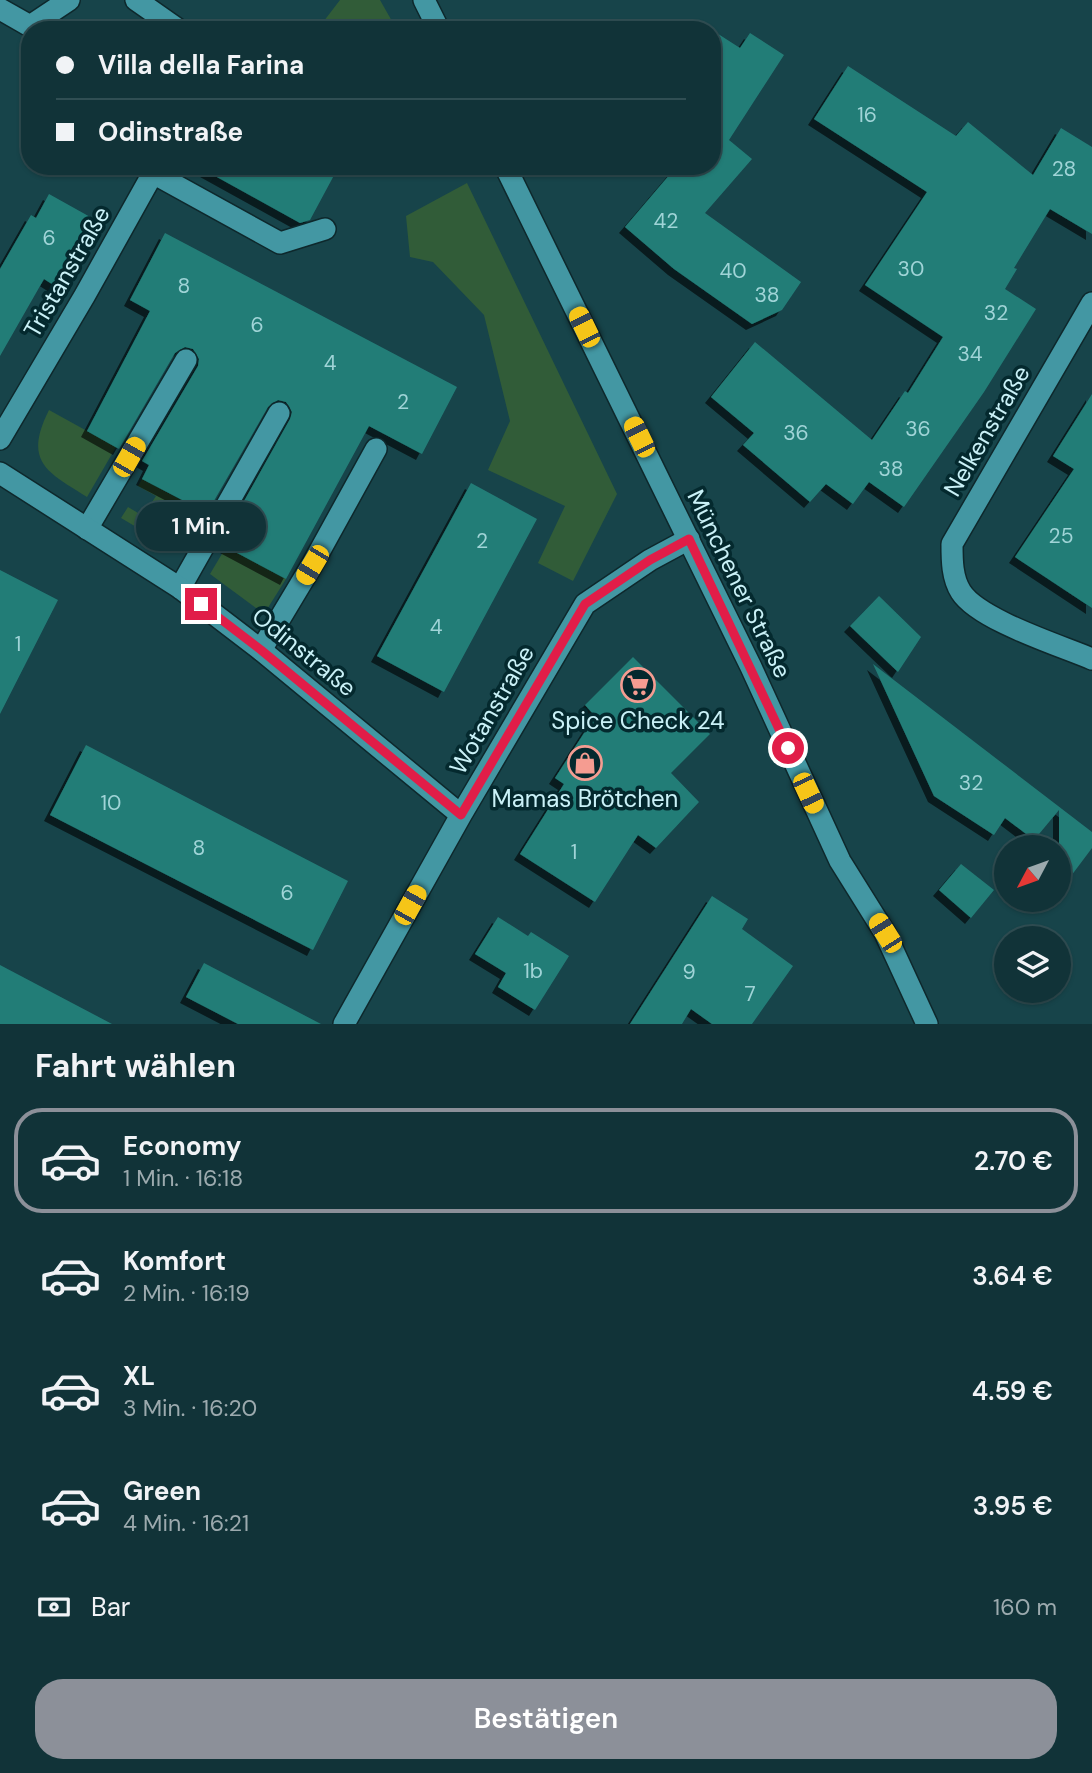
<!DOCTYPE html>
<html lang="de">
<head>
<meta charset="utf-8">
<style>
	body { margin:0; font-family:"DM Sans",sans-serif; background:#1a3b40; color:#f1f3f6; height:100vh; display:flex; flex-direction:column; font-size:26px; white-space:nowrap }
	* { box-sizing:border-box; margin:0 }
	p { font-size:23px; color:#9caaae }
	.icon { flex:none; width:38px; height:38px; fill:none; stroke:currentColor; stroke-width:2; stroke-linecap:round; stroke-linejoin:round }
	.map { position:relative; height:1024px; overflow:hidden }
	.details { display:flex; flex-direction:column; background:#113338; flex:1 }
	.details>* { flex:none }
	.banner { position:absolute; left:21px; top:21px; width:700px; height:154px; border-radius:28px; box-shadow:0 2px 5px #0004,0 0 0 2px #304e53; display:grid; align-content:center; height:154px; padding:0 35px; background:#113338 }
	.needle { width:46px; rotate:229deg }
	.fabs { position:absolute; left:994px; top:835px; display:grid; gap:14px }
	.fabs a { display:grid; place-items:center; width:77px; height:77px; border-radius:50%; background:#113338; box-shadow:0 2px 5px #0004,0 0 0 2px #304e53; font-size:35px }
	.end { position:absolute; width:32px; height:32px; margin:-16px; border:9px solid #e11d48; background:#fff; box-shadow:0 0 0 4px #fff }
	.from { border-radius:50% }
	.bubble { position:absolute; height:49px; border-radius:24px; background:#113338; box-shadow:0 2px 5px #0004,0 0 0 2px #304e53; font-size:23px; font-weight:600; line-height:49px; text-align:center }
	.car { position:absolute; width:21px; height:42px; margin:-21px -10px; border-radius:9px; box-shadow:0 0 5px 2px #0007; background:linear-gradient(#f5c518 24%,#345 0 40%,#f5c518 0 76%,#345 0 86%,#f5c518 0) }
	.banner b { display:flex; align-items:center; gap:24px; height:66px; font-size:26px }
	.banner b+b { border-top:2px solid #304e53 }
	.banner i { width:18px; height:18px; background:#f1f3f6 }
	ul { padding:0; list-style:none }
	li { display:flex; align-items:center; gap:21px; height:105px; margin:0 14px 10px; padding:0 21px; border:4px solid transparent; border-radius:28px }
	li div { flex:1 }
	li b { display:block; font-size:26px }
	li em { font-style:normal; font-weight:600 }
	li.on { border-color:#8c9099 }
	li>.icon { width:63px; height:63px; stroke-width:1.5 }
	h2 { padding:0 35px; font-size:32px; line-height:84px }
	.pay { display:flex; align-items:center; gap:18px; height:77px; padding:0 35px; font-size:26px }
	.pay p { margin-inline-start:auto }
	.action { display:flex; gap:14px; margin-top:auto; padding:14px 35px }
	.action a { flex:1; height:80px; border-radius:28px; background:#8c9099; color:#fff; font-size:28px; font-weight:600; line-height:80px; text-align:center }
	.map>svg:first-child { display:block }
</style>
</head>
<body>
<div class="map">
<svg width="1092" height="1024" viewBox="0 0 1092 1024">
	<defs>
		<filter id="shadow"><feDropShadow dx="-6" dy="6" stdDeviation="0" flood-color="#0009"/></filter>
	</defs>
	<rect width="100%" height="100%" fill="#17444a"/>
	<path fill="#315c38" d="M 340,0 L 380,0 L 397,30 L 317,30 Z
		M 467,183 L 617,494 L 573,581 L 538,563 L 565,506 L 488,470 L 510,421 L 484,315 L 433,262 L 410,257 L 406,216 Z
		M 49,410 L 116,447 L 87,497 C 47,472 23,462 49,410 Z
		M 142,479 L 202,511 L 177,551 L 121,518 L 128,507 L 143,516 L 156,496 L 138,486 Z
		M 226,547 L 286,579 L 264,614 L 210,574 Z"/>
	<path fill="#237d77" filter="url(#shadow)" d="M 712,30 L 740,48 L 750,33 L 784,55 L 729,140 L 752,159 L 705,213 L 801,282 L 782,310 L 752,324 L 674,269 L 625,227 L 677,166 L 712,166 Z
		M 848,66 L 956,136 L 968,122 L 1033,175 L 1061,128 L 1092,147 L 1092,234 L 1050,209 L 1014,268 L 1017,269 L 1005,289 L 1036,309 L 984,392 L 904,507 L 869,482 L 853,504 L 826,484 L 810,502 L 743,445 L 754,433 L 711,397 L 755,342 L 872,440 L 905,391 L 908,393 L 943,337 L 865,285 L 927,192 L 814,119 Z
		M 197,166 L 339,166 L 310,220 L 300,223 Z
		M 49,194 L 92,218 L 55,286 L 44,279 L 0,356 L 0,269 L 31,215 L 36,218 Z
		M 165,233 L 457,387 L 422,454 L 369,426 L 286,579 L 226,547 L 235,529 L 230,526 L 290,419 L 292,412 L 286,402 L 278,400 L 268,407 L 207,513 L 142,479 L 149,465 L 142,461 L 198,366 L 199,359 L 193,349 L 185,347 L 175,353 L 119,449 L 87,431 L 150,311 L 130,300 Z
		M 1092,394 L 1092,608 L 1015,557 L 1074,469 L 1053,456 Z
		M 471,483 L 537,519 L 444,692 L 377,656 Z
		M 0,570 L 58,600 L 0,714 Z
		M 879,596 L 921,637 L 898,672 L 850,626 Z
		M 633,657 L 710,734 L 671,773 L 699,802 L 656,848 L 638,835 L 595,902 L 520,854 L 564,784 L 555,778 L 595,716 L 585,705 Z
		M 873,664 L 1092,832 L 1092,848 L 1059,892 L 1059,810 L 1034,840 L 1005,818 L 994,835 L 934,796 Z
		M 86,745 L 348,881 L 313,950 L 50,815 Z
		M 961,864 L 994,890 L 971,918 L 939,890 Z
		M 712,896 L 748,919 L 742,929 L 793,966 L 752,1024 L 712,1024 L 691,1009 L 682,1024 L 630,1024 Z
		M 498,917 L 528,936 L 531,932 L 569,956 L 535,1010 L 498,987 L 506,973 L 475,954 Z
		M 204,963 L 321,1024 L 238,1024 L 186,997 Z
		M 0,965 L 112,1024 L 0,1024 Z"/>
	<g fill="none" stroke-linecap="round" stroke-linejoin="round">
		<g stroke="#0e282c" stroke-width="24">
			<path id="service" d="M 153,173 L 280,243 L 325,229
				M 87,529 L 186,360
				M 180,588 L 279,413
				M 261,650 L 312,565 L 376,449"/>
		</g>
		<g stroke="#0e282c" stroke-width="24">
			<path id="minor" d="M 136,0 L 179,30
				M 0,9 L 30,26 L 69,0
				M 1092,303 L 952,544 C 952,560 952,578 961,592 C 979,620 1059,645 1092,659
				M 0,439 L 85,295 L 157,166
				M 0,473 L 180,588 L 261,650 L 461,815
				M 344,1024 L 461,815 L 585,604 L 650,560 L 689,539"/>
		</g>
		<g stroke="#0e282c" stroke-width="24">
			<path id="tertiary" d="M 424,0 L 439,30
				M 505,166 L 751,667 L 840,861 L 885,933 L 927,1024"/>
		</g>
		<use href="#service" stroke="#4397a3" stroke-width="21"/>
		<use href="#minor" stroke="#4397a3" stroke-width="21"/>
		<use href="#tertiary" stroke="#4397a3" stroke-width="21"/>
	</g>
	<g fill="none" stroke-linecap="round" stroke-linejoin="round">
		<path stroke="#e11d48" stroke-width="9" d="M 201,604 L 261,650 L 461,815 L 585,604 L 650,560 L 689,539 L 788,748"/>
	</g>
	<defs>
		<g id="supermarket-ring" transform="scale(1.75)"><circle r="9.5" fill="#04292e" stroke="#f59c91" stroke-width="1.5"/><path d="M-6-5.5h2.5l.6 2H6L4.5 2H-2.5L-4.4-4H-6ZM-1.5 3.2a1.3 1.3 0 1 0 .1 0ZM3 3.2a1.3 1.3 0 1 0 .1 0Z" fill="#f59c91"/></g>
		<g id="shop-ring" transform="scale(1.75)"><circle r="9.5" fill="#04292e" stroke="#f59c91" stroke-width="1.5"/><path d="M-5-2.5h2.3a2.7 3.5 0 0 1 5.4 0H5L5.5 6h-11ZM-1.5-2.5h3a1.5 2.3 0 0 0-3 0Z" fill="#f59c91"/></g>
	</defs>
	<g fill-rule="evenodd">
		<use href="#supermarket-ring" x="638" y="685"/>
		<use href="#shop-ring" x="585" y="763"/>
	</g>
	<g text-anchor="middle" stroke-width="7" stroke-linejoin="round" paint-order="stroke">
		<g font-size="21" fill="#a0d4d7">
			<text x="867" y="122">16</text>
			<text x="1064" y="176">28</text>
			<text x="666" y="228">42</text>
			<text x="49" y="245">6</text>
			<text x="911" y="276">30</text>
			<text x="733" y="278">40</text>
			<text x="184" y="293">8</text>
			<text x="767" y="302">38</text>
			<text x="996" y="320">32</text>
			<text x="257" y="332">6</text>
			<text x="970" y="361">34</text>
			<text x="330" y="370">4</text>
			<text x="403" y="409">2</text>
			<text x="918" y="436">36</text>
			<text x="796" y="440">36</text>
			<text x="891" y="476">38</text>
			<text x="1061" y="543">25</text>
			<text x="482" y="548">2</text>
			<text x="436" y="634">4</text>
			<text x="18" y="651">1</text>
			<text x="971" y="790">32</text>
			<text x="111" y="810">10</text>
			<text x="199" y="855">8</text>
			<text x="574" y="859">1</text>
			<text x="287" y="900">6</text>
			<text x="533" y="978">1b</text>
			<text x="689" y="979">9</text>
			<text x="750" y="1001">7</text>
		</g>
		<g font-size="24" fill="#caf1f7" stroke="#04292e">
			<text transform="translate(67 272) rotate(-60)" y="8">Tristanstraße</text>
			<text transform="translate(987 431) rotate(-60)" y="8">Nelkenstraße</text>
			<text transform="translate(739 584) rotate(64)" y="8">Münchener Straße</text>
			<text transform="translate(304 652) rotate(39)" y="8">Odinstraße</text>
			<text transform="translate(492 710) rotate(-60)" y="8">Wotanstraße</text>
		</g>
		<g font-size="24" fill="#caf1f7" stroke="#04292e">
			<text x="638" y="729">Spice Check 24</text>
			<text x="585" y="807">Mamas Brötchen</text>
		</g>
	</g>
</svg>
<div class="fabs">
<a><svg class="needle" viewBox="-14 -14 28 28"><path d="M0-13l5 13h-10z" fill="#e53935"/><path d="M0 13l5-13h-10z" fill="#9caaae"/></svg></a>
<a><svg class="icon" aria-label="layers" viewBox="0 0 24 24"><path d="M12 4l9 5-9 5-9-5zM3 14l9 5 9-5"/></svg></a>
</div>
<i class="end from" style="left:788px;top:748px"></i>
<i class="end" style="left:201px;top:604px"></i>
<div class="bubble" style="left:136px;top:502px;width:130px">1 Min.</div>
<i class="car" style="left:584px;top:327px;rotate:334deg"></i>
<i class="car" style="left:639px;top:437px;rotate:334deg"></i>
<i class="car" style="left:129px;top:457px;rotate:30deg"></i>
<i class="car" style="left:312px;top:565px;rotate:211deg"></i>
<i class="car" style="left:808px;top:793px;rotate:155deg"></i>
<i class="car" style="left:410px;top:905px;rotate:29deg"></i>
<i class="car" style="left:885px;top:933px;rotate:328deg"></i>
<div class="banner">
<b><i class="from"></i>Villa della Farina</b>
<b><i></i>Odinstraße</b>
</div>
</div>
<section class="details">
<h2>Fahrt wählen</h2>
<ul>
<li class="on"><svg class="icon" aria-label="car" viewBox="0 0 24 24"><path d="M5 17H2v-5l4-1 3-4h7l3 4 3 1v5h-3M9 17h6M6 11h13"/><circle cx="7" cy="17" r="2"/><circle cx="17" cy="17" r="2"/></svg><div><b>Economy</b><p>1 Min. · 16:18</p></div><em>2.70 €</em></li>
<li><svg class="icon" aria-label="car" viewBox="0 0 24 24"><path d="M5 17H2v-5l4-1 3-4h7l3 4 3 1v5h-3M9 17h6M6 11h13"/><circle cx="7" cy="17" r="2"/><circle cx="17" cy="17" r="2"/></svg><div><b>Komfort</b><p>2 Min. · 16:19</p></div><em>3.64 €</em></li>
<li><svg class="icon" aria-label="car" viewBox="0 0 24 24"><path d="M5 17H2v-5l4-1 3-4h7l3 4 3 1v5h-3M9 17h6M6 11h13"/><circle cx="7" cy="17" r="2"/><circle cx="17" cy="17" r="2"/></svg><div><b>XL</b><p>3 Min. · 16:20</p></div><em>4.59 €</em></li>
<li><svg class="icon" aria-label="car" viewBox="0 0 24 24"><path d="M5 17H2v-5l4-1 3-4h7l3 4 3 1v5h-3M9 17h6M6 11h13"/><circle cx="7" cy="17" r="2"/><circle cx="17" cy="17" r="2"/></svg><div><b>Green</b><p>4 Min. · 16:21</p></div><em>3.95 €</em></li>
</ul>
<div class="pay"><svg class="icon" aria-label="cash" viewBox="0 0 24 24"><path d="M3 7h18v10H3z"/><circle cx="12" cy="12" r="2"/></svg>Bar<p>160 m</p></div>
<div class="action"><a>Bestätigen</a></div>
</section>
</body>
</html>
